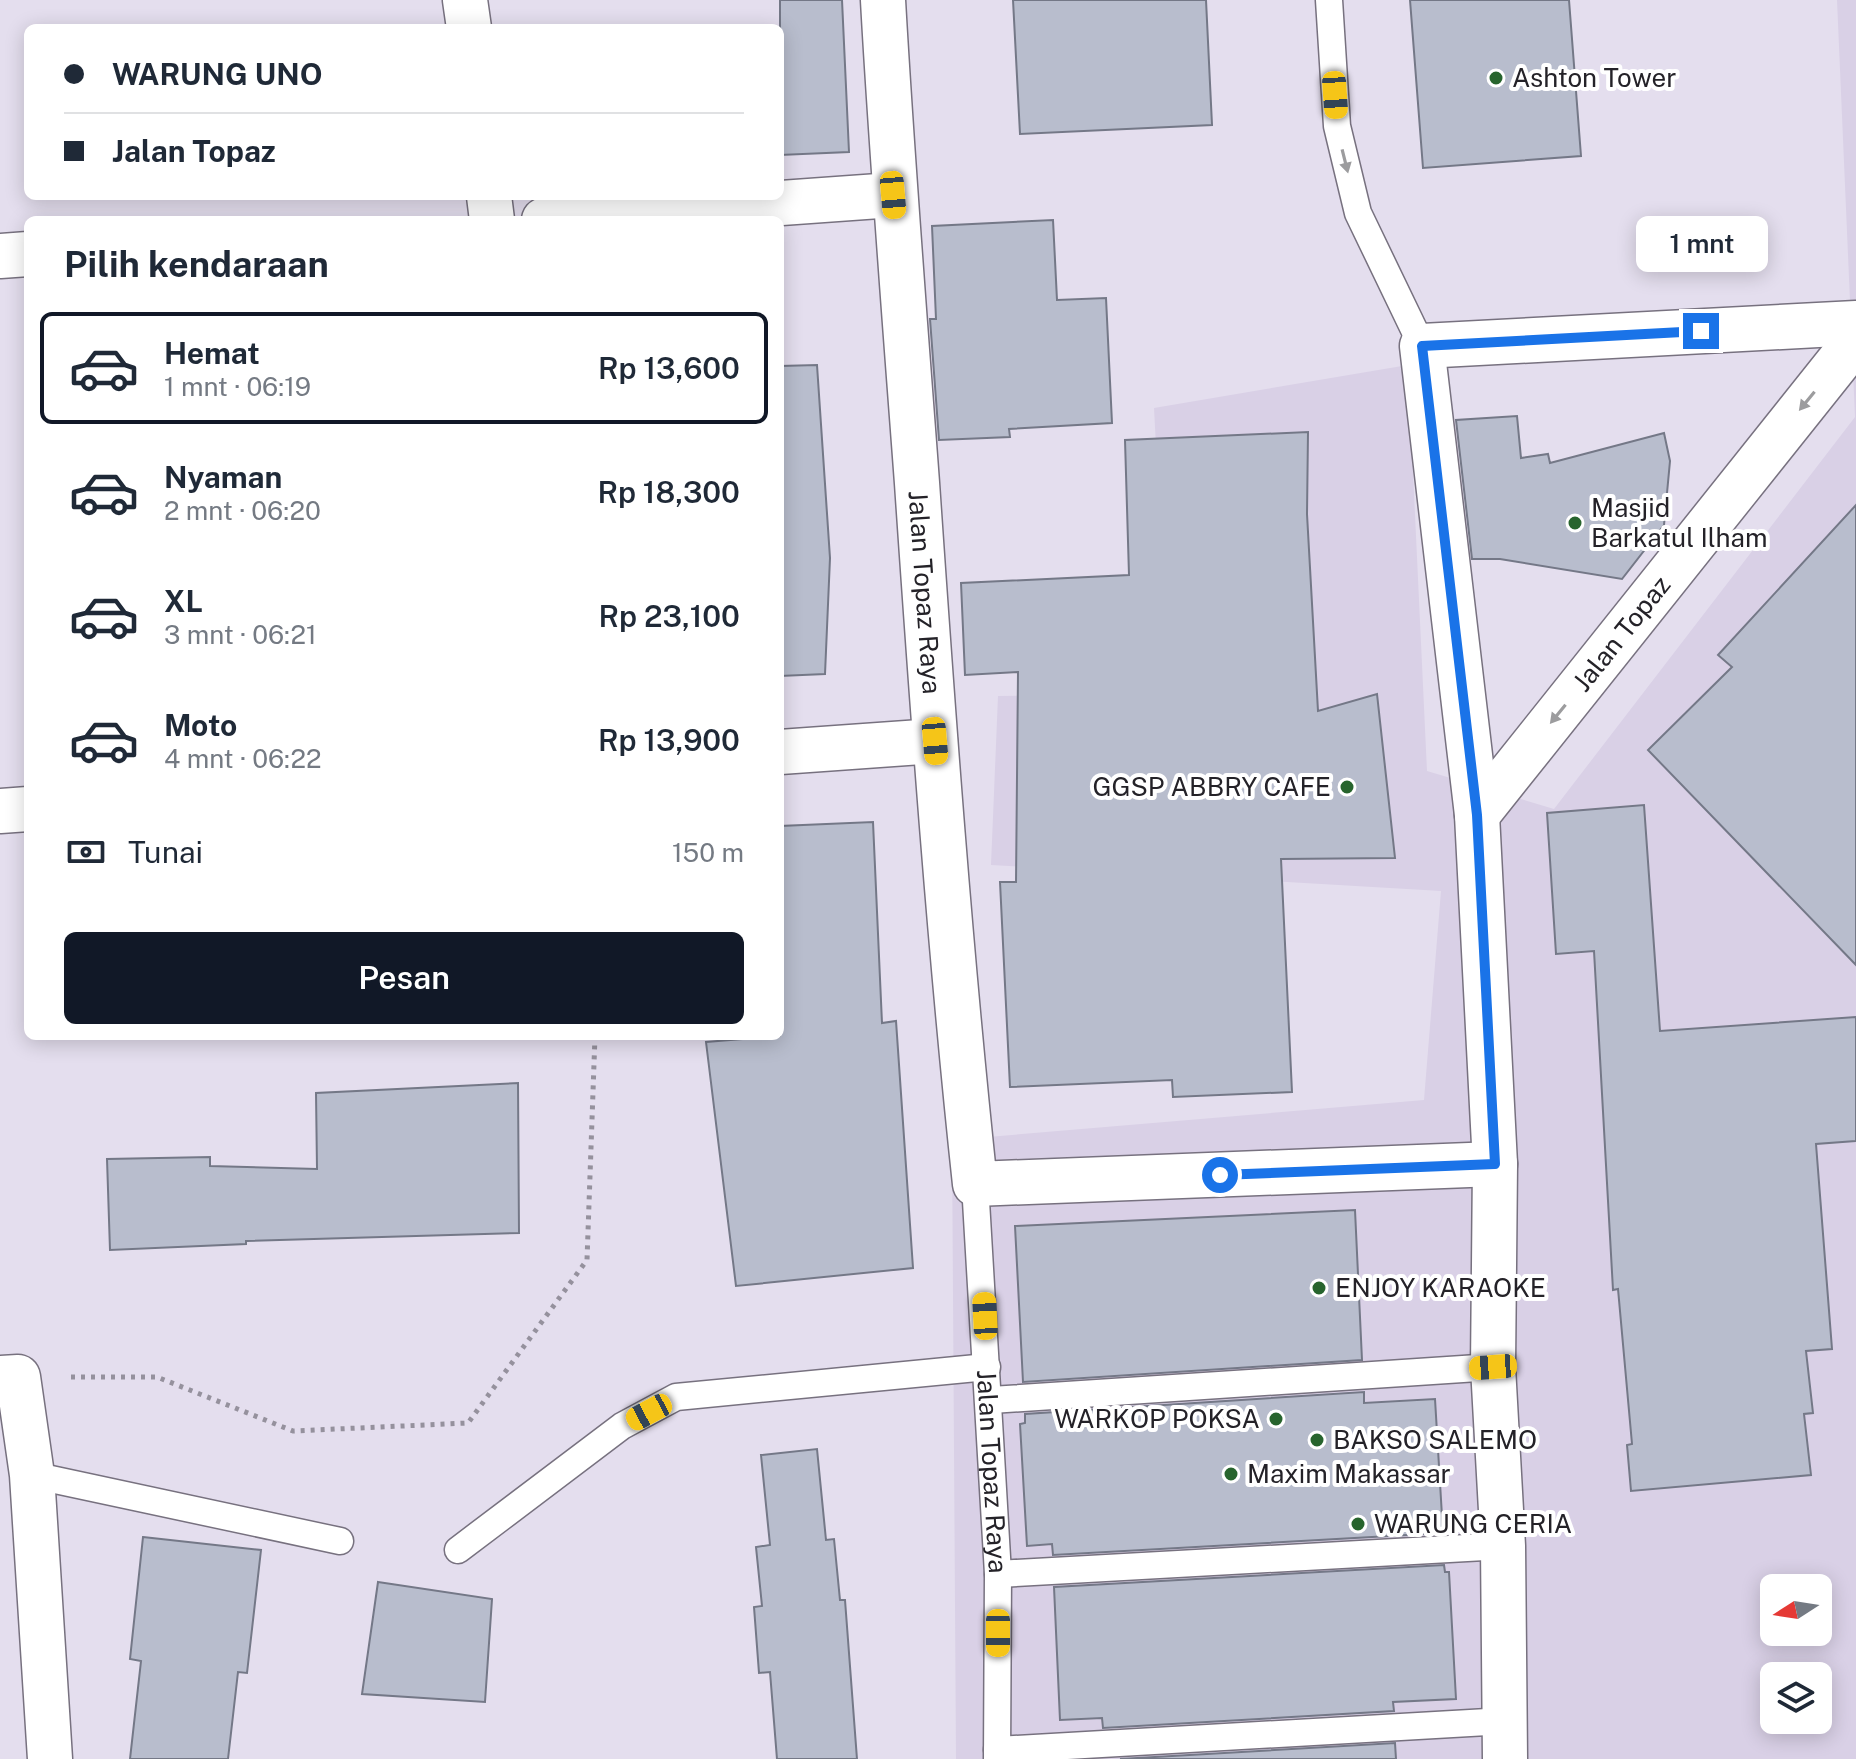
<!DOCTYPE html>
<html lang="id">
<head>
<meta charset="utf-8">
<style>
	body { margin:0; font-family:"Public Sans",sans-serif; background:#f6f6f7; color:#1f2937; height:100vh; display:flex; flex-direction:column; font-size:30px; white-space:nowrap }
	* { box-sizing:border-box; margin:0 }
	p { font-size:26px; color:#747a83 }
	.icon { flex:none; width:44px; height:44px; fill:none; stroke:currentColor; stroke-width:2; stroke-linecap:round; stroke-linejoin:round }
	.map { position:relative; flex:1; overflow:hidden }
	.panel { position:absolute; left:24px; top:216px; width:760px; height:824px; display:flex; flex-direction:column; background:#fff; border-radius:12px; box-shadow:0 4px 20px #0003 }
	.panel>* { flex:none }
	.top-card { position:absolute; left:24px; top:24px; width:760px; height:176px; border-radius:12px; box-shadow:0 4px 20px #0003; display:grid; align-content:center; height:176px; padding:0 40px; background:#fff }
	.needle { width:52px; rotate:258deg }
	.tools { position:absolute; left:1760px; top:1574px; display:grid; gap:16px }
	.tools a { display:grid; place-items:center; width:72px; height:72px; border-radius:12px; background:#fff; box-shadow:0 4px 20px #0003; font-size:40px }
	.end { position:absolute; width:36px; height:36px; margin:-18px; border:10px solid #1a73e8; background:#fff; box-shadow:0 0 0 4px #fff }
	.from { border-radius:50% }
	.bubble { position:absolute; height:56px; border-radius:12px; background:#fff; box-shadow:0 4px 20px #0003; font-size:26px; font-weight:600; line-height:56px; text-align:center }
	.car { position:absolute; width:24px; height:48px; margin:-24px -12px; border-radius:10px; box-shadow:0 0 6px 2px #0007; background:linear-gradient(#f5c518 24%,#345 0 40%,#f5c518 0 76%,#345 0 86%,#f5c518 0) }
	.top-card b { display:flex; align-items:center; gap:28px; height:76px; font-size:30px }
	.top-card b+b { border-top:2px solid #e0e1e3 }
	.top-card i { width:20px; height:20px; background:#1f2937 }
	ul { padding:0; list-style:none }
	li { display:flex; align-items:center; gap:24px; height:112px; margin:0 16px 12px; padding:0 24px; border:4px solid transparent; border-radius:12px }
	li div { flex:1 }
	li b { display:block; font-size:30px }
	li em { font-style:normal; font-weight:600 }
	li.on { border-color:#111827 }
	li>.icon { width:72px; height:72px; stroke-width:1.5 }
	h2 { padding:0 40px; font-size:36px; line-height:96px }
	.pay { display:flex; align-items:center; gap:20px; height:88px; padding:0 40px; font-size:30px }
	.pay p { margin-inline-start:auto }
	.button { display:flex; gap:16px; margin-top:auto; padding:16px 40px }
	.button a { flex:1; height:92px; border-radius:12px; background:#111827; color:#fff; font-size:32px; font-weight:600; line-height:92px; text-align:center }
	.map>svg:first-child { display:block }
</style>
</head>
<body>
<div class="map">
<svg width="1856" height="1759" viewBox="0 0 1856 1759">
	<rect width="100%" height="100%" fill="#e4deee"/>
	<path fill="#d9d0e6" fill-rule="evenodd" d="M 1837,0 L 1856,0 L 1856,1759 L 956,1759 L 952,1140 L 1424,1100 L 1441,891 L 991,865 L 998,696 L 1169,693 L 1154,408 L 1408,365 L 1427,771 L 1554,809 L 1855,417 ZM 1774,1588 L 1818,1588 L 1818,1632 L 1774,1632 ZM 1774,1676 L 1818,1676 L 1818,1720 L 1774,1720 Z"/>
	<path fill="#b8bdcd" stroke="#747887" stroke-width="2" d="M 780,0 L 842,0 L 849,152 L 780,155 Z
		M 1013,0 L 1206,0 L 1212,125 L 1020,134 Z
		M 1410,0 L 1569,0 L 1581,156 L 1423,168 Z
		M 1053,220 L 1057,300 L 1106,298 L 1112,423 L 1009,429 L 1010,437 L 939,440 L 930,319 L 936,319 L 932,226 Z
		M 817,365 L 830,558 L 825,674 L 780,676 L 780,366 Z
		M 1517,416 L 1521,458 L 1548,454 L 1550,463 L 1664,433 L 1670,461 L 1664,525 L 1622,579 L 1500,559 L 1472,559 L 1456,420 Z
		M 1308,432 L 1307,514 L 1318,711 L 1377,694 L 1395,858 L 1281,859 L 1292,1092 L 1173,1097 L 1172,1080 L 1010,1087 L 1000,882 L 1016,882 L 1018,672 L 965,675 L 961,583 L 1129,575 L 1125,440 Z
		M 1856,505 L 1856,965 L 1648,750 L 1732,667 L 1718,655 Z
		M 1644,805 L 1660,1031 L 1856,1017 L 1856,1141 L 1816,1144 L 1832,1349 L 1806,1351 L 1813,1413 L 1804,1414 L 1811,1475 L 1631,1491 L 1627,1445 L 1632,1444 L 1618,1289 L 1613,1290 L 1594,951 L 1556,954 L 1547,813 Z
		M 873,822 L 882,1023 L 896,1021 L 913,1268 L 736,1286 L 706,1042 L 780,1036 L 780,826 Z
		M 518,1083 L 519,1233 L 246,1241 L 246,1244 L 110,1250 L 107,1159 L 210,1157 L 210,1166 L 317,1169 L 316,1093 Z
		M 1355,1210 L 1362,1360 L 1023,1382 L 1015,1226 Z
		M 1364,1392 L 1364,1403 L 1435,1399 L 1443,1533 L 1053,1555 L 1052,1544 L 1027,1546 L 1020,1424 L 1025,1423 L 1025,1414 Z
		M 817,1449 L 826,1540 L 834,1539 L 840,1600 L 845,1600 L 857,1759 L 777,1759 L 770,1672 L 759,1673 L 754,1607 L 762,1606 L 756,1547 L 770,1545 L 761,1455 Z
		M 143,1537 L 261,1550 L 247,1673 L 238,1672 L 228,1759 L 130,1759 L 141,1661 L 130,1659 Z
		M 1444,1565 L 1445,1572 L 1449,1572 L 1456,1699 L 1393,1702 L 1394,1711 L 1103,1728 L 1102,1718 L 1060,1720 L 1054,1587 Z
		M 378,1582 L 492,1599 L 485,1702 L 362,1694 Z
		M 1395,1743 L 1396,1759 L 1120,1759 Z"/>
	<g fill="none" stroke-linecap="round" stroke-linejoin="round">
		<g stroke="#77717f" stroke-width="29">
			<g id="lane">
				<path d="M 1329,0 L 1337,126 L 1358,213 L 1422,346"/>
				<path id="s1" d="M 975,1184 L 998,1574 L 997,1759"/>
				<path d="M 991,1400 L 1493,1367"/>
				<path d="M 32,1475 L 340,1541"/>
				<path d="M 458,1550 L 622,1426 L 676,1397 L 987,1367"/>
				<path d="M 998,1574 L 1503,1546"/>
				<path d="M 997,1750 L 1505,1721"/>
			</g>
		</g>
		<g stroke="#77717f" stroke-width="47">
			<g id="street">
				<path d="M 465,0 L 469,28"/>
				<path id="s2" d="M 883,0 C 892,161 905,322 917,483 C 933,717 950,951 975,1184 L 1495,1164"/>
				<path d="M 489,196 L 492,220"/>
				<path d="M 544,220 L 893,195"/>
				<path d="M 0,256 L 28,254"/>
				<path d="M 780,752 L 935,741"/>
				<path d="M 0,811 L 28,809"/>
				<path id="s3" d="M 1477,815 L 1856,340"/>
				<path d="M 0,1378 L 18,1377 L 32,1475 L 50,1759"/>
				<path d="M 1505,1759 L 1503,1546 L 1493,1367 L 1495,1164 L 1477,815 L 1422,346 L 1856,323"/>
			</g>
		</g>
		<path stroke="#95919d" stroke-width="5" stroke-dasharray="4 6" stroke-linecap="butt" d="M 71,1377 L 157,1377 L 293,1431 L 468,1423 L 587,1260 L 595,1036"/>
		<use href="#lane" stroke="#fff" stroke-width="26"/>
		<use href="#street" stroke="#fff" stroke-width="44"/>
	</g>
	<defs><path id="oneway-solid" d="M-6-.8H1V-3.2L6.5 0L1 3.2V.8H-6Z" transform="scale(2)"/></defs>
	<g fill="#9c9c9e">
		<use href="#oneway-solid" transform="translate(1345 161) rotate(76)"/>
		<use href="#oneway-solid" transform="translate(1807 401) rotate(129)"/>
		<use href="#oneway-solid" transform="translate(1558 714) rotate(129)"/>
	</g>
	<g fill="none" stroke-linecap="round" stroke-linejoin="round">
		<path stroke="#1a73e8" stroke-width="10" d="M 1220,1175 L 1495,1164 L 1477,815 L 1422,346 L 1701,331"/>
	</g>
	<g fill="#27642d" stroke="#fff" stroke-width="3">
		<circle cx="1496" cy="78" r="8"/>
		<circle cx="1575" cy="523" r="8"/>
		<circle cx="1347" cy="787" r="8"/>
		<circle cx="1319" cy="1288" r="8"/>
		<circle cx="1276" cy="1419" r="8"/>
		<circle cx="1317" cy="1440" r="8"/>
		<circle cx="1231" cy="1474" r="8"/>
		<circle cx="1358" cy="1524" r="8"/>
	</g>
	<g text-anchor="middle" stroke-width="8" stroke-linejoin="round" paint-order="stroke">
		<g font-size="26" fill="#242228" stroke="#fff" text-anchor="start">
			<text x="1512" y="87">Ashton Tower</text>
			<text x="1591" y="517">Masjid<tspan x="1591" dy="30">Barkatul Ilham</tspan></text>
			<text x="1331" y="796" text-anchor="end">GGSP ABBRY CAFE</text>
			<text x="1335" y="1297">ENJOY KARAOKE</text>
			<text x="1260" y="1428" text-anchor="end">WARKOP POKSA</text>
			<text x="1333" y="1449">BAKSO SALEMO</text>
			<text x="1247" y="1483">Maxim Makassar</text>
			<text x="1374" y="1533">WARUNG CERIA</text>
		</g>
		<g font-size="26" fill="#242228" stroke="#fff">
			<text dy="9" stroke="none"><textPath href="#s2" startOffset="594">Jalan Topaz Raya</textPath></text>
			<text dy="9" stroke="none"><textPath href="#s3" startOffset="232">Jalan Topaz</textPath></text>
			<text dy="9" stroke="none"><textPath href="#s1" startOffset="288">Jalan Topaz Raya</textPath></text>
		</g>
	</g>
</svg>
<div class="tools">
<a><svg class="needle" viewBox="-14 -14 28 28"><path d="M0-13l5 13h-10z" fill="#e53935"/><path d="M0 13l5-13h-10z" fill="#747a83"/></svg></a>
<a><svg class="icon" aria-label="layers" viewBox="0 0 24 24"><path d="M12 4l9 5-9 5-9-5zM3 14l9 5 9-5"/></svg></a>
</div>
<i class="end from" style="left:1220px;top:1175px"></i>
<i class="end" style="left:1701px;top:331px"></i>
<div class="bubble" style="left:1636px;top:216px;width:132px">1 mnt</div>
<i class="car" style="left:1335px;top:95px;rotate:176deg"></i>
<i class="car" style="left:893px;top:195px;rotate:175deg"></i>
<i class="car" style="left:935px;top:741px;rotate:175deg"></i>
<i class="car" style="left:985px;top:1316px;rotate:357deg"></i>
<i class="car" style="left:1493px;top:1367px;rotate:266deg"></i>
<i class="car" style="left:649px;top:1412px;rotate:242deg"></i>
<i class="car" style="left:998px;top:1633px;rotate:180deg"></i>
<div class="top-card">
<b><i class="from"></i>WARUNG UNO</b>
<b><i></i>Jalan Topaz</b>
</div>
<section class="panel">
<h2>Pilih kendaraan</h2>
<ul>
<li class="on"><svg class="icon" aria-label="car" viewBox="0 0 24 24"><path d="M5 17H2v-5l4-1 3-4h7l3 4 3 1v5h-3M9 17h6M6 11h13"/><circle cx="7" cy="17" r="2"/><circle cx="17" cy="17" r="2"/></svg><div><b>Hemat</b><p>1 mnt · 06:19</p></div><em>Rp 13,600</em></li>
<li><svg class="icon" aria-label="car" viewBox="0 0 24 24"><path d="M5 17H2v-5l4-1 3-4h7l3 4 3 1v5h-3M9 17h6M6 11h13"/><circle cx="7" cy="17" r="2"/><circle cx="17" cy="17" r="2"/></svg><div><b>Nyaman</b><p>2 mnt · 06:20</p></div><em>Rp 18,300</em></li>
<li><svg class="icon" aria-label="car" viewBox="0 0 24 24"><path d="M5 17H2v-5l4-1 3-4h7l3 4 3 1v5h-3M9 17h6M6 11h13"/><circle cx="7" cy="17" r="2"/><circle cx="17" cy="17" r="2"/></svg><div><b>XL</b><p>3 mnt · 06:21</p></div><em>Rp 23,100</em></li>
<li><svg class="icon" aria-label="car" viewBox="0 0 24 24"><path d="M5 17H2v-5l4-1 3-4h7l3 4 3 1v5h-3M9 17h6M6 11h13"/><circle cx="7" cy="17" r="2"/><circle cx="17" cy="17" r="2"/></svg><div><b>Moto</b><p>4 mnt · 06:22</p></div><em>Rp 13,900</em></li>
</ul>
<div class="pay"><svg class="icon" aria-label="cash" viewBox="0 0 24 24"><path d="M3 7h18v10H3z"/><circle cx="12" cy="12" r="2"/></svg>Tunai<p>150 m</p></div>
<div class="button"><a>Pesan</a></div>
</section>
</div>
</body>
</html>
